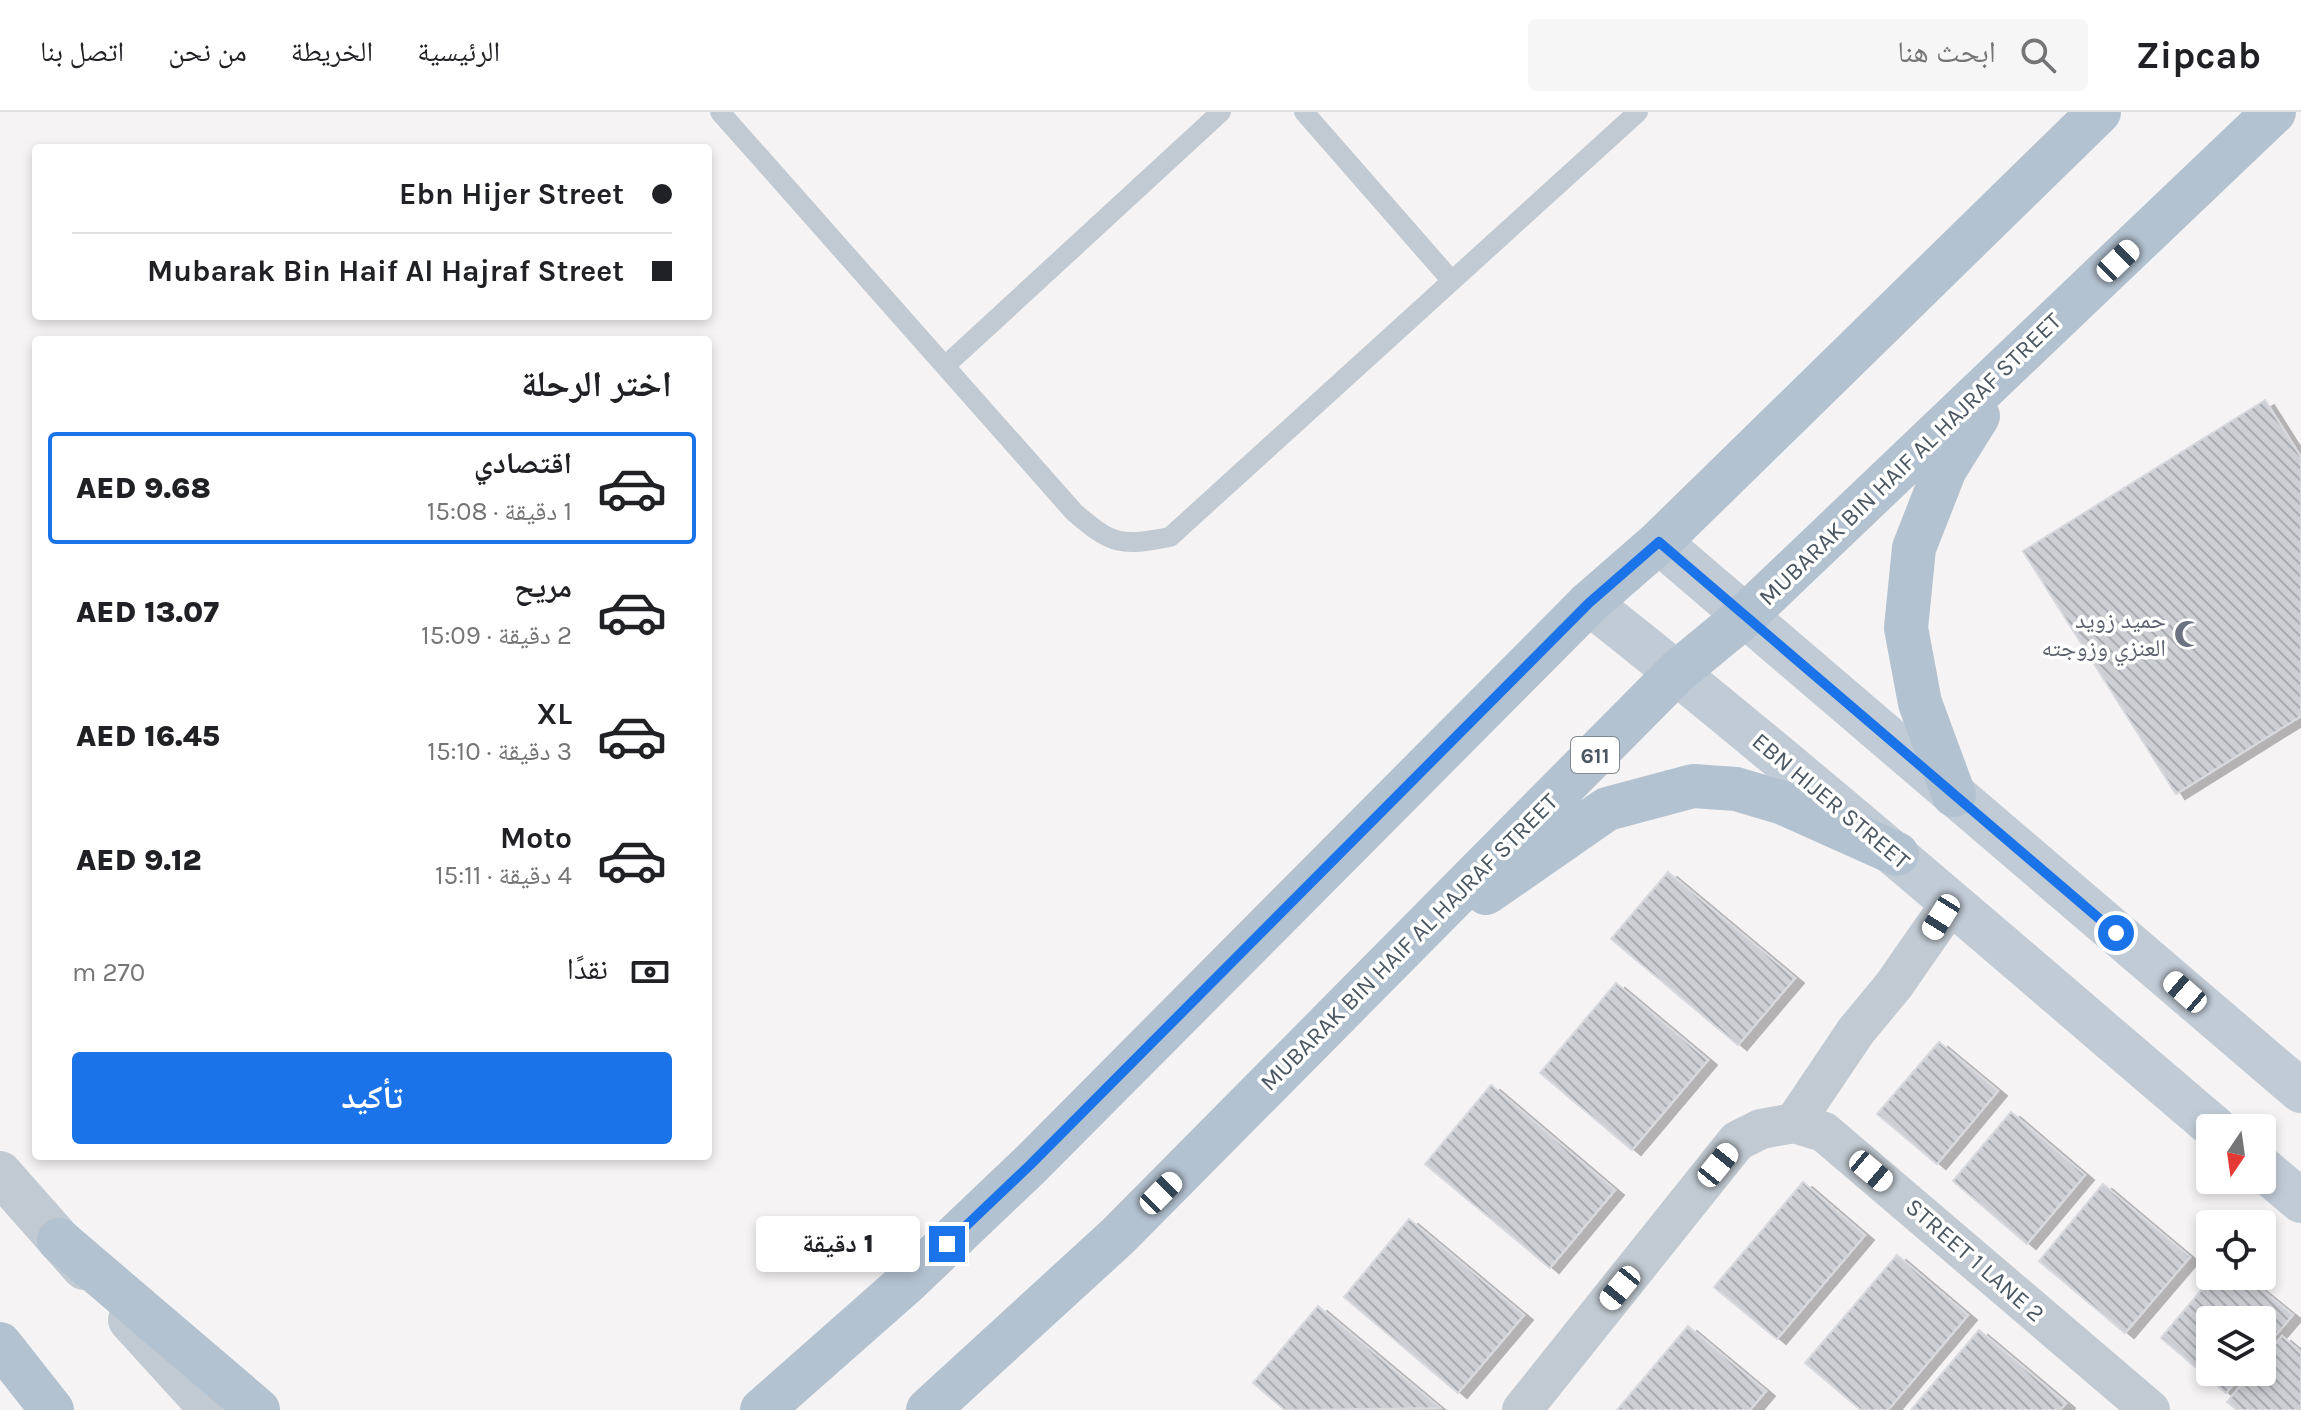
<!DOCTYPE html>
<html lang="ar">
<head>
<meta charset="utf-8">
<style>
	body { margin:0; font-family:Karla,"Noto Naskh Arabic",sans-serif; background:#f6f6f6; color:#202124; direction:rtl; height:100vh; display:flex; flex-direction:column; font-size:30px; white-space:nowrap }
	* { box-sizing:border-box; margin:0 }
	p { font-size:26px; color:#757577 }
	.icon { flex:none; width:44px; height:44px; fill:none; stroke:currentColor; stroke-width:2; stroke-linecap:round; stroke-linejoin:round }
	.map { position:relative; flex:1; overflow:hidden; direction:ltr }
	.side { position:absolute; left:32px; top:224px; width:680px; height:824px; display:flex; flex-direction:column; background:#fff; border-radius:8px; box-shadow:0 4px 12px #0003; direction:rtl }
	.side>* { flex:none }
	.top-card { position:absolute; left:32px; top:32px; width:680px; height:176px; border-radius:8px; box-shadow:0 4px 12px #0003; direction:rtl; display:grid; align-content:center; height:176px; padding:0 40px; background:#fff }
	.needle { width:52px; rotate:193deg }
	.controls { position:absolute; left:2196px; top:1002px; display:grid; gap:16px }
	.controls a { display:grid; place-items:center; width:80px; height:80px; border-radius:8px; background:#fff; box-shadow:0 4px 12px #0003; font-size:40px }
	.end { position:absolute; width:36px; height:36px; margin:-18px; border:10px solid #1a73e8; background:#fff; box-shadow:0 0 0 4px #fff }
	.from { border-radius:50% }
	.bubble { position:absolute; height:56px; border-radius:8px; background:#fff; box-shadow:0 4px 12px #0003; font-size:26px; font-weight:800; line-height:56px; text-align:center; direction:rtl }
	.car { position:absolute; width:24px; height:48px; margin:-24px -12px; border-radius:10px; box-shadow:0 0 6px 2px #0007; background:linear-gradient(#fff 24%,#345 0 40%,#fff 0 76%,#345 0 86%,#fff 0) }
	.top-card b { display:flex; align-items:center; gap:28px; height:76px; font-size:30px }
	.top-card b+b { border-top:2px solid #e0e0e0 }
	.top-card i { width:20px; height:20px; background:#202124 }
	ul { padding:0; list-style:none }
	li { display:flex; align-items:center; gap:24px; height:112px; margin:0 16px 12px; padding:0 24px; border:4px solid transparent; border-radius:8px }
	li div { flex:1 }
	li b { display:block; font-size:30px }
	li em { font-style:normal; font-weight:800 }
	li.on { border-color:#1a73e8 }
	li>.icon { width:72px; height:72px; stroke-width:1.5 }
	h2 { padding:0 40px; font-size:36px; line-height:96px }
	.pay { display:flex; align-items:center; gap:20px; height:88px; padding:0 40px; font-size:30px }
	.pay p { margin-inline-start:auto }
	.action { display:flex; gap:16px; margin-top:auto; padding:16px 40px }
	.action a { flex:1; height:92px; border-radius:8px; background:#1a73e8; color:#fff; font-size:32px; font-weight:800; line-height:92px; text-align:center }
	header { display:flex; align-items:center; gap:48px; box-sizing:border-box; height:112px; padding:0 40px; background:#fff; border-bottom:2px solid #e0e0e0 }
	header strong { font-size:38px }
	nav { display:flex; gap:44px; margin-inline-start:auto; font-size:28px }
	.search { width:560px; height:72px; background:#f6f6f6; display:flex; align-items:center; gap:20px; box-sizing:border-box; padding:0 28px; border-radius:8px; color:#757577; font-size:30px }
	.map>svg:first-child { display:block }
</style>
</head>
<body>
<header>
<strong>Zipcab</strong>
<div class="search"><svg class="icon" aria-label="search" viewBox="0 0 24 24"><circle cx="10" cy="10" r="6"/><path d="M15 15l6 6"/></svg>ابحث هنا</div>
<nav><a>الرئيسية</a><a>الخريطة</a><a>من نحن</a><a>اتصل بنا</a></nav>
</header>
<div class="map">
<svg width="2301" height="1298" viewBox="0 0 2301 1298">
	<defs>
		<pattern id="building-back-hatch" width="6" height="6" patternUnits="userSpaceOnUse" patternTransform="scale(2)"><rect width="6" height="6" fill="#cdcfd5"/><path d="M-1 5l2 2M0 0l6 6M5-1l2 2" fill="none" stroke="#a8abb0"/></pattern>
		<filter id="shadow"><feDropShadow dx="9" dy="5" stdDeviation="0" flood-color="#0004"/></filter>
	</defs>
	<rect width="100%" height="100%" fill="#f5f3f3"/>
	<path fill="url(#building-back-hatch)" stroke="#d7d9de" stroke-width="2" filter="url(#shadow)" d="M 2265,288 L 2301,345 L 2301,604 L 2176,682 L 2023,439 Z
		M 1668,760 L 1795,866 L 1738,933 L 1611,827 Z
		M 1616,871 L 1708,948 L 1632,1038 L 1540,961 Z
		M 1939,930 L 1998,979 L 1937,1052 L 1877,1002 Z
		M 1491,973 L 1615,1078 L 1550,1156 L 1425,1052 Z
		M 2011,1000 L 2085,1063 L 2027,1132 L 1953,1069 Z
		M 1803,1070 L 1865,1123 L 1777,1227 L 1714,1175 Z
		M 2103,1072 L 2190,1145 L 2125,1221 L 2039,1149 Z
		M 1409,1107 L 1524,1203 L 1458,1281 L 1344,1185 Z
		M 1897,1143 L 1968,1203 L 1888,1298 L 1861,1298 L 1805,1251 Z
		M 2213,1164 L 2245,1164 L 2293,1203 L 2262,1239 L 2262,1208 L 2210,1208 L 2210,1260 L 2244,1260 L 2226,1281 L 2161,1226 Z
		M 1318,1194 L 1440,1296 L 1285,1298 L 1253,1271 Z
		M 1688,1214 L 1766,1279 L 1750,1298 L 1617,1298 Z
		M 1979,1218 L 2066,1291 L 2060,1298 L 1911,1298 Z
		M 2282,1224 L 2301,1240 L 2301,1298 L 2237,1298 L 2227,1290 L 2252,1260 L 2262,1260 L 2262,1248 Z"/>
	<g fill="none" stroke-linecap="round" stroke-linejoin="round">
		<path stroke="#c1cad2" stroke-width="20" d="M 720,0 L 1074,400 C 1113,434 1121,434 1170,425 L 1638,0
			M 1304,0 L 1451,168
			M 945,254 L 1221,0"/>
		<path stroke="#c1cad2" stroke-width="40" d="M 1794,1011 L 1856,919 L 1894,873 L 1951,791
			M 1522,1298 L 1737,1029 L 1761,1017 L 1794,1011 L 1824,1020 L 2150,1298"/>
		<path stroke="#c1cad2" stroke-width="44" d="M 0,1061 L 84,1156
			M 130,1208 L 212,1298"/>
		<path stroke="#c1cbd6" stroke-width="44" d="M 1659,430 L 2301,979
			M 1589,491 C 1803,660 2008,840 2215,1016
			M 2262,1056 L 2301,1089"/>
		<path stroke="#b3c2d1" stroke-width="44" d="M 1954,683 L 1920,591 L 1906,516 L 1914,436 L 1945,357 L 1978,304
			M 1486,781 L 1607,697 L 1693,674 L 1736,677 L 1783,691 L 1897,742
			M 59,1128 L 258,1298
			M 0,1232 L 52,1298
			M 762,1298 L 906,1171 L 1030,1053 L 1589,491 L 1659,430 L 2099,0
			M 928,1298 L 1118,1124 L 1677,560 L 1745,504 L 2274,0"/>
	</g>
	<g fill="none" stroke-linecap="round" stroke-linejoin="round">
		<path stroke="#1a73e8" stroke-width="10" d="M 947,1132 L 1030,1053 L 1589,491 L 1659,430 L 2116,821"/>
	</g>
	<defs>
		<g id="mosque-bare" transform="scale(2.16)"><path d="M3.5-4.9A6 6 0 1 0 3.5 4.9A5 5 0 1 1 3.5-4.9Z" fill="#6b7280" stroke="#fff" stroke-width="2.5" paint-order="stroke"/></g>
	</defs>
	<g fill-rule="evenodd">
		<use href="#mosque-bare" x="2188" y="522"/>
	</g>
	<g text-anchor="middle" stroke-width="7" stroke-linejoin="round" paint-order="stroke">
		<rect fill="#fff" stroke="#808990" stroke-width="2" x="1571" y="625" width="48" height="36" rx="6"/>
		<g font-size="22" font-weight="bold" fill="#4a5661">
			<text x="1595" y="651">611</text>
		</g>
		<g font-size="24" fill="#4a5661" stroke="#fff">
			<text transform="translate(1910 347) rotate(-44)" y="8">MUBARAK BIN HAIF AL HAJRAF STREET</text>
			<text transform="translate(1831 689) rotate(40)" y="8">EBN HIJER STREET</text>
			<text transform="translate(1409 830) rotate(-45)" y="8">MUBARAK BIN HAIF AL HAJRAF STREET</text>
			<text transform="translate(1975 1148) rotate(41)" y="8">STREET 1 LANE 2</text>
		</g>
		<g font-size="24" fill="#5b616d" stroke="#fff" text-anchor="end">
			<text x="2166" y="516">حميد زويد<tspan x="2166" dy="28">العنزي وزوجته</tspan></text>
		</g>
	</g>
</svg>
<div class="controls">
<a><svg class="needle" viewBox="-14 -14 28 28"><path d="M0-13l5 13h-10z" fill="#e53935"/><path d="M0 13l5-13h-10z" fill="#757577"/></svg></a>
<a><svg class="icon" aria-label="locate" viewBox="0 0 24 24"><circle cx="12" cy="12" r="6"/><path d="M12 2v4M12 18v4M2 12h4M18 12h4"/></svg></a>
<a><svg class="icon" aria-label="layers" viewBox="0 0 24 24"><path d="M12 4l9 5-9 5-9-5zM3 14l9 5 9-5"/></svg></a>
</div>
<i class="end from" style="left:2116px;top:821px"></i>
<i class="end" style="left:947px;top:1132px"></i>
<div class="bubble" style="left:756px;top:1104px;width:164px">1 دقيقة</div>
<i class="car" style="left:2118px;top:149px;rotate:46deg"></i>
<i class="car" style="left:1941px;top:805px;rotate:212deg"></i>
<i class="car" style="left:2185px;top:880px;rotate:311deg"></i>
<i class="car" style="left:1718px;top:1053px;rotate:39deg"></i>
<i class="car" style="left:1871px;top:1059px;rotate:130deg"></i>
<i class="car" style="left:1161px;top:1081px;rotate:45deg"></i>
<i class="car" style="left:1620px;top:1176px;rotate:219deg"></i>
<div class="top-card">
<b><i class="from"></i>Ebn Hijer Street</b>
<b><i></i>Mubarak Bin Haif Al Hajraf Street</b>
</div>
<section class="side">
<h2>اختر الرحلة</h2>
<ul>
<li class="on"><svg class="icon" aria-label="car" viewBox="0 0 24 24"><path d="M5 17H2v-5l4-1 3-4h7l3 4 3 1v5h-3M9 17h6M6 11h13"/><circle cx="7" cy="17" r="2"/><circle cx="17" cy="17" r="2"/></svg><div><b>اقتصادي</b><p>1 دقيقة · 15:08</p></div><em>AED 9.68</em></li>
<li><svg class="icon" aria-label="car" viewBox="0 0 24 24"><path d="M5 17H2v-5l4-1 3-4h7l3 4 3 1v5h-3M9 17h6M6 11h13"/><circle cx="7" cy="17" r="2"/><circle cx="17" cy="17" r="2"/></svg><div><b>مريح</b><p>2 دقيقة · 15:09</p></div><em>AED 13.07</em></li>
<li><svg class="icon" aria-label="car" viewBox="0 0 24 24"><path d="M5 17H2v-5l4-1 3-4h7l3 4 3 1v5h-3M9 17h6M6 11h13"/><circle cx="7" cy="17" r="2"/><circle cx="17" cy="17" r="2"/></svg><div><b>XL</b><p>3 دقيقة · 15:10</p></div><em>AED 16.45</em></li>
<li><svg class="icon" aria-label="car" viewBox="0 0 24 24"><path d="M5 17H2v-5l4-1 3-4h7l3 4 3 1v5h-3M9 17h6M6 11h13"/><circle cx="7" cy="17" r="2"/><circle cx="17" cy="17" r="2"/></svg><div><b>Moto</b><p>4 دقيقة · 15:11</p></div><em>AED 9.12</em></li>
</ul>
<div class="pay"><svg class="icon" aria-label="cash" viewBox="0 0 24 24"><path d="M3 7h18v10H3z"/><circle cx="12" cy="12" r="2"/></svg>نقدًا<p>270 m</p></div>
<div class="action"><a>تأكيد</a></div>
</section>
</div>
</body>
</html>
